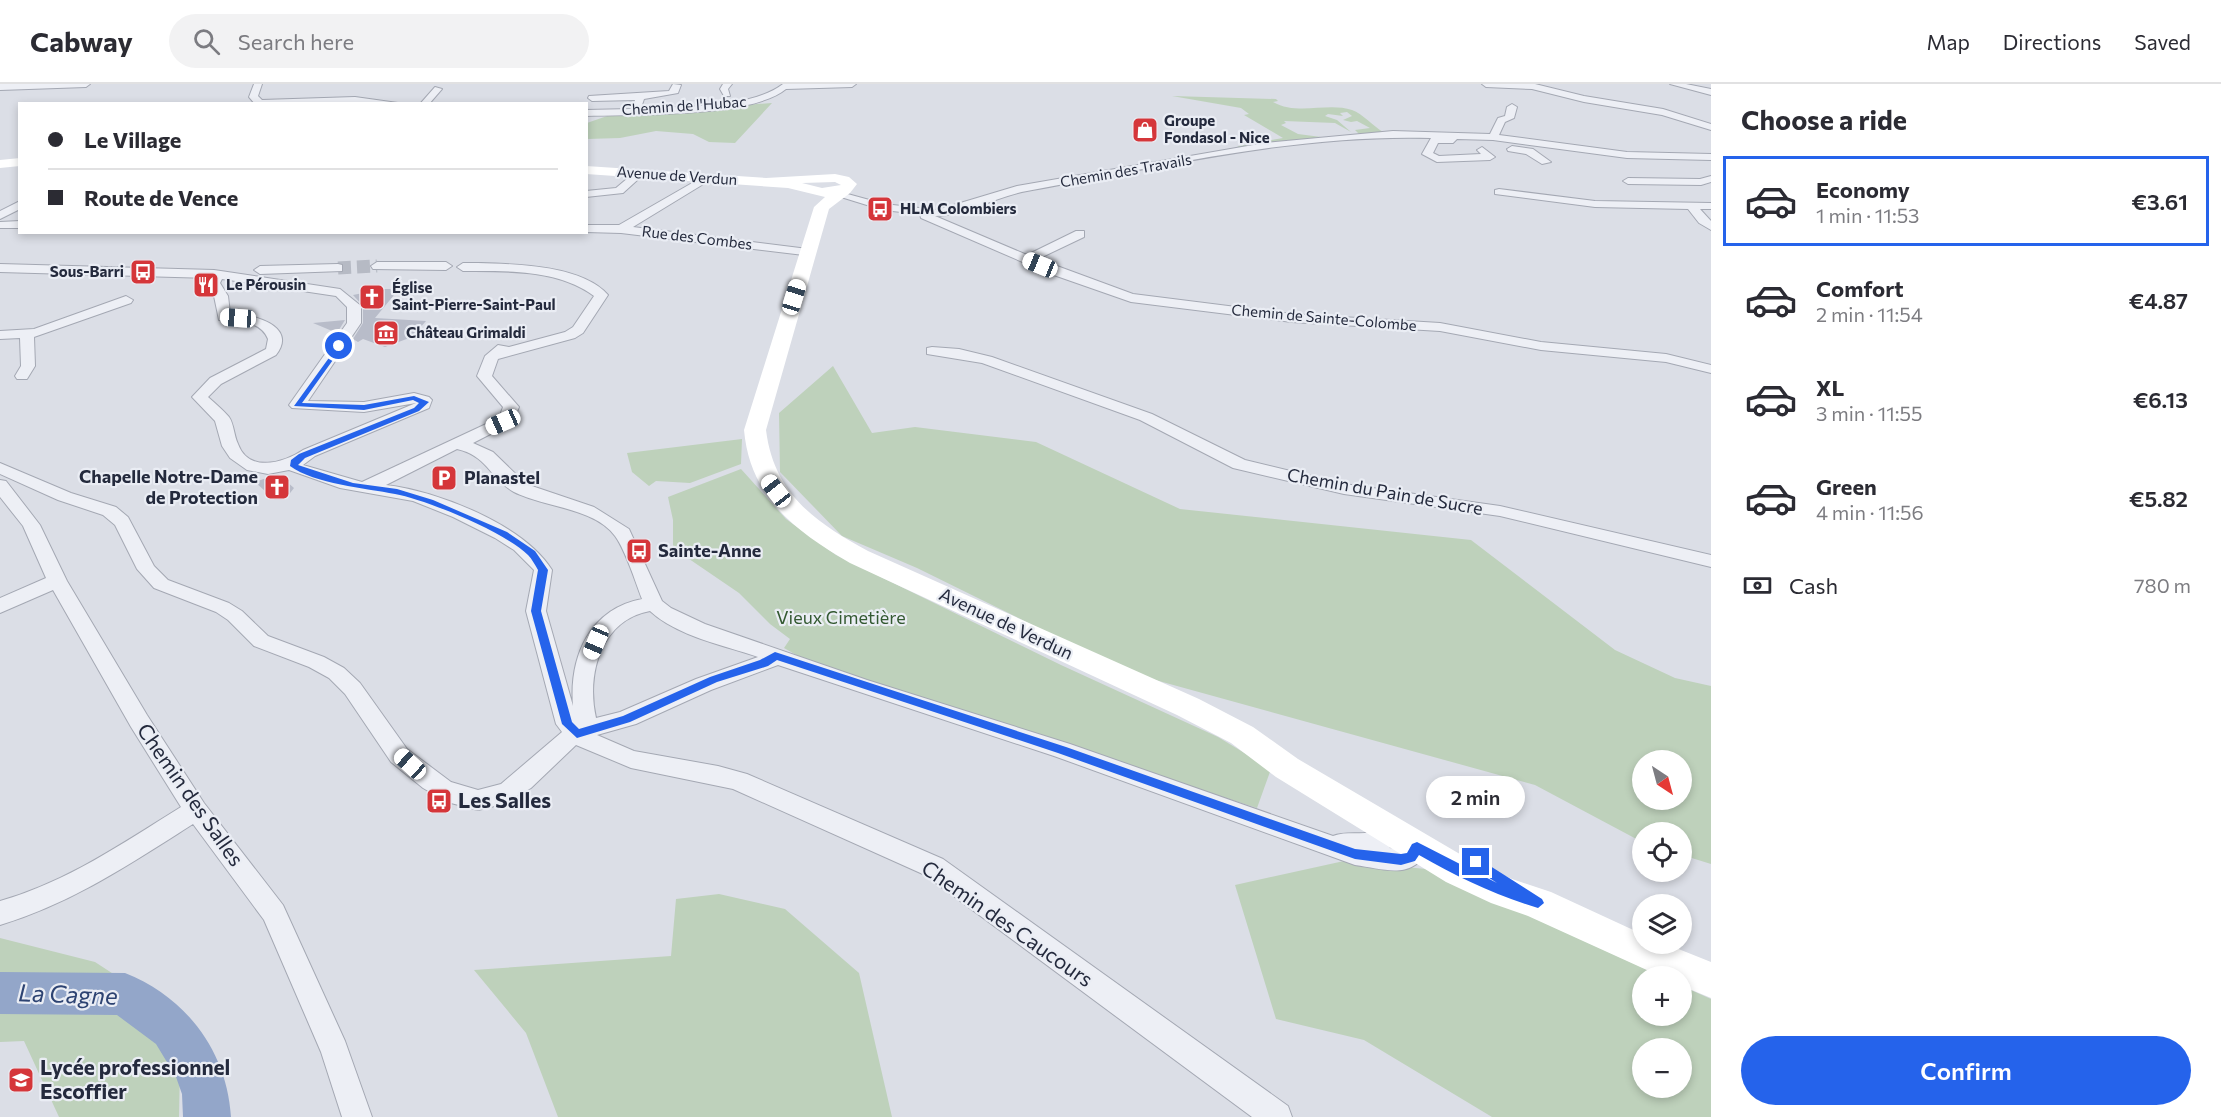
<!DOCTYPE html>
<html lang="en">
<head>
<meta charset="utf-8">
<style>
	body { margin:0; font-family:Commissioner,sans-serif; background:#f2f2f3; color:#2b2b33; height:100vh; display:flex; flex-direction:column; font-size:22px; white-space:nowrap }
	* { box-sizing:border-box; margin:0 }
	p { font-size:20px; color:#7c7c81 }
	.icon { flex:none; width:33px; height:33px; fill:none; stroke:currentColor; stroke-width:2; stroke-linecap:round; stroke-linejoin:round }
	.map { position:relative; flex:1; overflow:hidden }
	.sheet { display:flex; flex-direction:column; background:#fff; width:510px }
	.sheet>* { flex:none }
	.banner { position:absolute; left:18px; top:18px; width:570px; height:132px; border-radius:0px; box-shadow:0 3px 9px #0003; display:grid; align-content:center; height:132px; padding:0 30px; background:#fff }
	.needle { width:39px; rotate:144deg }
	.controls { position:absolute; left:1632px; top:666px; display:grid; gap:12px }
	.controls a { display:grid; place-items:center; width:60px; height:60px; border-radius:50%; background:#fff; box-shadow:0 3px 9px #0003; font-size:30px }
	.end { position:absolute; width:27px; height:27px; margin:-14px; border:8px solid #2563eb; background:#fff; box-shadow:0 0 0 3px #fff }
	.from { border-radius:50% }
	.bubble { position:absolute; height:42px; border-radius:21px; background:#fff; box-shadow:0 3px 9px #0003; font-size:20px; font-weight:600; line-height:42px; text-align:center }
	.car { position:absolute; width:18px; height:36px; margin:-18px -9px; border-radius:8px; box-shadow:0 0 4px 2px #0007; background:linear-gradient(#fff 24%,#345 0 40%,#fff 0 76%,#345 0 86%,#fff 0) }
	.banner b { display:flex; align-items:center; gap:21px; height:57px; font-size:22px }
	.banner b+b { border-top:2px solid #e1e1e2 }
	.banner i { width:15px; height:15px; background:#2b2b33 }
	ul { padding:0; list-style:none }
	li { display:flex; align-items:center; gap:18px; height:90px; margin:0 12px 9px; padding:0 18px; border:3px solid transparent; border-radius:0px }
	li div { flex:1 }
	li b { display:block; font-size:22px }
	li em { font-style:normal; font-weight:600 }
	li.current { border-color:#2563eb }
	li>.icon { width:54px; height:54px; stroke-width:1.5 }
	h2 { padding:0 30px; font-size:27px; line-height:72px }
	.pay { display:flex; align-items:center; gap:15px; height:66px; padding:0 30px; font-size:22px }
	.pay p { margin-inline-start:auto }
	.cta { display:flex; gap:12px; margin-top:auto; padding:12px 30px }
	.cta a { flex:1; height:69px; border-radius:36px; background:#2563eb; color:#fff; font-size:24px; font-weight:600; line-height:69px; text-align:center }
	header { display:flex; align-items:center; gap:36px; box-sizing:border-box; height:84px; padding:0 30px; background:#fff; border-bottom:2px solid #e1e1e2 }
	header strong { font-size:28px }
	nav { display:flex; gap:33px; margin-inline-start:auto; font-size:21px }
	.search { width:420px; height:54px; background:#f2f2f3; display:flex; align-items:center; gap:15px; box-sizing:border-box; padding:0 21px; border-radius:33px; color:#7c7c81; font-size:22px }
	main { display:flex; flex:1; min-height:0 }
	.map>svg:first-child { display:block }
</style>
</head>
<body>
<header>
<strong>Cabway</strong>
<div class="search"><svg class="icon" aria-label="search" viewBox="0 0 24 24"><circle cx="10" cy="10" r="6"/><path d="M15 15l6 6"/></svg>Search here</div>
<nav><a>Map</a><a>Directions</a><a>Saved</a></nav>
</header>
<main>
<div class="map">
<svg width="1711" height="1033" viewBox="0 0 1711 1033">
	<rect width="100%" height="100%" fill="#dbdee6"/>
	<path fill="#bed1bb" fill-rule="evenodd" d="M 1172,12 L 1276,15 L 1278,17 L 1273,18 C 1298,32 1327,18 1352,26 C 1363,30 1373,42 1383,48 L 1359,50 L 1355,46 L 1370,44 L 1357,37 L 1351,38 L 1343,36 L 1352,32 L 1347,28 L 1340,29 L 1343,32 L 1328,30 L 1325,32 L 1337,36 L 1351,48 L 1335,39 L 1284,37 L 1286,39 L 1281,41 L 1298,50 L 1321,53 L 1233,65 L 1239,62 L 1283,54 L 1244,31 L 1249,30 L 1241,24 Z
		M 772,19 L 735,59 L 709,58 L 693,50 L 656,47 L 620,54 L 587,55 L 587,39 L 610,31 Z
		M 833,282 L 872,349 L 915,343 L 1036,358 L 1180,425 L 1471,456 L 1615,566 L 1675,594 L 1711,602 L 1711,780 L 1682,771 L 1682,748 L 1642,748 L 1642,758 L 1535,701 L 1130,589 L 917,484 L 842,452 L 780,388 L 779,329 ZM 1642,676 L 1682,676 L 1682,716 L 1642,716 Z
		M 742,355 L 741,380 L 690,399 L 656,397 L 649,402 L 632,388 L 627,369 Z
		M 741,385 L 786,435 L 836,471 L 1061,581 L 1218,653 L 1271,685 L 1257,724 L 812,580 L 784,564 L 790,555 L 770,540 L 739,509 L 673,464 L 673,436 L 668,413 Z
		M 1344,777 L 1426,785 L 1661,892 L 1642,892 L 1642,932 L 1682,932 L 1682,902 L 1711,915 L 1711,1033 L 1492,1033 L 1364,956 L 1276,935 L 1235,801 ZM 1642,964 L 1682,964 L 1682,1004 L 1642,1004 Z
		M 719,810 L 785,825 L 859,889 L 892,1033 L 558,1033 L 526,949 L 474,886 L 671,872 L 676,815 Z
		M 0,854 L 95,878 L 181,934 L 179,1033 L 59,1033 L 24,957 L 0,958 Z"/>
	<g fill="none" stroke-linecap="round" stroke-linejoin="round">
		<path fill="#93a6c9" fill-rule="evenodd" d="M 0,888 L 125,889 C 186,913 227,967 231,1033 L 183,1033 L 182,1010 L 176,993 L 156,960 L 117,931 L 0,930 Z"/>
	</g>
	<path fill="#b8bcc9" d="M 362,205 L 399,205 L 375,234 L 426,237 L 412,253 L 385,263 L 363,255 L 358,258 L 353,255 L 363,239 L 363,222 L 353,211 L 363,209 Z
		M 345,236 L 337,249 L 313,239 Z
		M 278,390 L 294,404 L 287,413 L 281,416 L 275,416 L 255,398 Z"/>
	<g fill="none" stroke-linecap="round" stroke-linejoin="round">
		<path stroke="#b6bac4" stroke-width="13" stroke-dasharray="13 6" stroke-linecap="butt" d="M 338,184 L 377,182"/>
		<g stroke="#a4a8b3" stroke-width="2">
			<path id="street" d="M 0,0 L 90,0 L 86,3 L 0,6 Z
				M 254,0 L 262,0 L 258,12 L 262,16 L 355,13 L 405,20 L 255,20 L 249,13 Z
				M 673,0 L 681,1 L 678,9 L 644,15 L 641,24 C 681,23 750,25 783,0 L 856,0 L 852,3 L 786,5 C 751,34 634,30 586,32 L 586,26 L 632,25 L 635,16 L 592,17 L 588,14 L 589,12 L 669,7 Z
				M 723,0 L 732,0 L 728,5 L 730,12 L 724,12 L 720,5 Z
				M 1482,0 L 1535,0 L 1584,12 L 1663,25 L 1711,40 L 1711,46 L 1662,31 L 1584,18 L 1532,5 L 1486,3 Z
				M 1670,0 L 1686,0 L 1711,5 L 1711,11 Z
				M 435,3 L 442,5 L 429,20 L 420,20 Z
				M 1512,20 L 1517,23 L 1514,34 L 1505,38 L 1499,51 L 1627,68 L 1711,70 L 1711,76 L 1627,74 L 1493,56 L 1457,55 L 1453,59 L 1438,59 L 1433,69 L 1439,72 L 1481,70 L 1477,66 L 1482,63 L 1495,73 L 1490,76 L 1437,78 L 1422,70 L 1431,54 C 1296,50 1160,83 1027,107 C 998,112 963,132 935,132 L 1027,171 L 1076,147 L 1084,147 L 1084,153 L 1038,175 L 1133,210 L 1292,230 L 1440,239 L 1541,258 L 1666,270 L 1711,281 L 1711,289 L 1666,278 L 1541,266 L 1440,247 L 1292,238 L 1131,218 L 1048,189 L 921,134 L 920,130 L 883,126 L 828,109 L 833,106 L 884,120 L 937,126 L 1017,102 L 1265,59 L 1393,47 L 1490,50 L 1498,34 L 1505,32 L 1507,23 Z
				M 1512,62 L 1533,65 L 1551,78 L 1542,80 L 1526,70 L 1508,67 L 1507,65 Z
				M 635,88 L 644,90 L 623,109 L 586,113 L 586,107 L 616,104 Z
				M 706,91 L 711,94 L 710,96 L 633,143 L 808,165 L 814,169 L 812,172 L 621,149 L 586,148 L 586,141 L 619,141 Z
				M 1711,92 L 1711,98 L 1701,101 L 1628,100 L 1623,97 L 1628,94 L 1700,95 Z
				M 1499,105 L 1595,117 L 1711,119 L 1711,125 L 1700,125 L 1711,137 L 1711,146 L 1699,139 L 1688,125 L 1595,123 L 1495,110 L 1495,106 Z
				M 20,117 L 20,125 L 0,135 L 0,127 Z
				M 20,137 L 20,144 L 0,144 L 0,138 Z
				M 377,178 L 446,178 L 452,182 L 446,186 L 373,185 L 371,182 Z
				M 478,179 C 514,180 582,181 608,211 L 583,249 L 575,254 L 498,275 L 492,292 L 519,323 L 512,339 L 473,359 L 493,368 L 526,400 L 594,423 L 629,445 L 662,517 L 671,524 L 705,540 L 867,596 L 1070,660 L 1333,752 C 1343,748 1354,750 1365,749 C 1387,747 1392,735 1413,748 C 1421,753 1425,755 1429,764 C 1413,797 1385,785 1355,781 L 1054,672 L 778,581 L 711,606 L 636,640 L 597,651 L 634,667 L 718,682 L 747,690 L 943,775 L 1288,1022 L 1292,1033 L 1252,1033 L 925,791 L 733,705 L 631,684 L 576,661 L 531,704 L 503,720 L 478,726 L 447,718 L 423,704 L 391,678 L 345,610 L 329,594 L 309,583 L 254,562 L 228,536 L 216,528 L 154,504 L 137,485 L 115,441 L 103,431 L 58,416 L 0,390 L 0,379 L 71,409 L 116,423 L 128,433 L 154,482 L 168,496 L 229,519 L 242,527 L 268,552 L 324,573 L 344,584 L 360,599 L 407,665 L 451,698 L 478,706 L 501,700 L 562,648 L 556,640 L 526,527 L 534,486 L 514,466 L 495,454 L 453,433 L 413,417 L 340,404 L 289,386 L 268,390 L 247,386 L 230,374 L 222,362 L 215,337 L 192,313 L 210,294 L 266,265 L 268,255 C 259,234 237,240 219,236 L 214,212 L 208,199 L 210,194 L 0,188 L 0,180 L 214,186 L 340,205 L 361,222 L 361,239 L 308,317 L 364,318 L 414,309 L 429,313 L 432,316 L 429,324 L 315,372 L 303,381 L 362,398 L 499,334 L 503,323 L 477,292 L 485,272 L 498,261 L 509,263 L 565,248 L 573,243 L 594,212 C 558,185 506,187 463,187 L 457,183 L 463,179 ZM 222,195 L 336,212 L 347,223 L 347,239 L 289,321 L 292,324 L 364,328 L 416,319 L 303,366 C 285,378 249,390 238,360 C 234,352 234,340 229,333 C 223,326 215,319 208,313 L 221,300 L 276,271 C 299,241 251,230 230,229 L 228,212 L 220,199 ZM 457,365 C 488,372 490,395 514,408 C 543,423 595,424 615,452 C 626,467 635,497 642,515 C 590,525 569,572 573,622 L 546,527 L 552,486 C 524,441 438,407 386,401 ZM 650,527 C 677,552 723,561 758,573 L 696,595 L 620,628 L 596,634 C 586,590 601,536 650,527 ZM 1397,761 L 1402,765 L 1389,764 Z
				M 338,180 L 342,181 L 342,187 L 260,190 L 254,186 L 260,182 Z
				M 126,212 L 133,216 L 131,219 L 34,253 L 35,282 L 27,295 L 17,295 L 15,292 L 21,282 L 20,254 L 0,255 L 0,247 L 34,245 Z
				M 932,263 L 959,265 L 992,273 L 1152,330 L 1245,376 L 1344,400 L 1500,422 L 1711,471 L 1711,483 L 1500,432 L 1344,410 L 1233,384 L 1140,336 L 982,279 L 927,270 L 927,264 Z
				M 0,396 L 6,397 L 40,441 L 67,497 L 147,631 L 204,719 L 283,821 L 345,957 L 372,1033 L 342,1033 L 321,968 L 264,836 L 193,740 C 130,780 72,819 0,841 L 0,817 C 67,798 123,759 181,723 L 131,643 L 53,506 L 0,529 L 0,514 L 46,494 L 23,442 L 0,413 Z"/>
		</g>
		<use href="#street" fill="#edeff5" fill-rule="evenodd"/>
		<path fill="#fff" fill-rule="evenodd" d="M 20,74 L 20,82 L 0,84 L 0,76 Z
			M 586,82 L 766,94 L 835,90 L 849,93 L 857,100 L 850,109 L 829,125 L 766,346 C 774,410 815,438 868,467 L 1199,615 L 1253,643 L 1298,675 L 1470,776 L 1512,795 L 1551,808 L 1642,850 L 1642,860 L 1666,860 L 1711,878 L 1711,914 L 1682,902 L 1682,892 L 1660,892 L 1528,832 L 1491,819 L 1446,798 L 1276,693 L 1231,659 L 1177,631 L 850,479 C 795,447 750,413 744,346 L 814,123 L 825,113 L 788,104 L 586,90 ZM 835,98 L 841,101 L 822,104 L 802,99 Z"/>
	</g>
	<path fill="#2563eb" d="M 339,260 L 343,262 L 302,319 L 364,321 L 414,312 L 429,318 L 419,327 L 305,374 L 298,381 L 353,399 L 397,405 L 433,416 L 507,448 L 535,467 L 548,486 L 541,527 L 572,638 L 579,645 L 623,632 L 710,593 L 760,576 L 775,568 L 1066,663 L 1355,765 L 1401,770 L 1407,769 L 1412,760 L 1417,758 L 1497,799 L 1471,782 L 1469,778 L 1476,773 L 1542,815 L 1544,819 L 1538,824 C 1495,811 1457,793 1419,771 L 1415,777 L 1401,781 L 1355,775 L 1058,669 L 777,576 L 768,582 L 717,598 L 630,638 L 577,654 L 562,640 L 531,527 L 538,486 C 535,481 532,475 528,471 C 505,448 427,416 395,410 C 365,404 315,400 290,382 L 291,376 L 299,370 L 414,324 L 419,319 L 413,316 L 364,326 L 294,322 Z"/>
	<defs>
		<g id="shop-square" transform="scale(1.35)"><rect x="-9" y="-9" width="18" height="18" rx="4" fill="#d5363a" stroke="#eaedf4"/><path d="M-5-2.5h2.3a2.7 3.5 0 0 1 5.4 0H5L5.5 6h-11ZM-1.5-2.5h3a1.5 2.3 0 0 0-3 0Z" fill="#fff"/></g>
		<g id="bus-square" transform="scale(1.35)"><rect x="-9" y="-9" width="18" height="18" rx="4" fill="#d5363a" stroke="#eaedf4"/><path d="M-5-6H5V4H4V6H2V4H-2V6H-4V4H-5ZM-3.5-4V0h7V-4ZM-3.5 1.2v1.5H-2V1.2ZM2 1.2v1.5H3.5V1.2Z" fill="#fff"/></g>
		<g id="restaurant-square" transform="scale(1.35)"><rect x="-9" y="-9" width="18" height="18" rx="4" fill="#d5363a" stroke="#eaedf4"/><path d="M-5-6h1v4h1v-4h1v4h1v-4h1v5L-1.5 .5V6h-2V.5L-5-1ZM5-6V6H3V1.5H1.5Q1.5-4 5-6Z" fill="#fff"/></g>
		<g id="church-square" transform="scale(1.35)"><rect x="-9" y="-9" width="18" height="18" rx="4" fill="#d5363a" stroke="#eaedf4"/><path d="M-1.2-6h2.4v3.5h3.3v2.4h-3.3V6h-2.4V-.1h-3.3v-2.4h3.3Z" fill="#fff"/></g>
		<g id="museum-square" transform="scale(1.35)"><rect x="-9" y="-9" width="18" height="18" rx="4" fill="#d5363a" stroke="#eaedf4"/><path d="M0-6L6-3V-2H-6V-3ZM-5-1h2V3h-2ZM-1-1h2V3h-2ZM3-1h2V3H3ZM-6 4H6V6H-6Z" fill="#fff"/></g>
		<g id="parking-square" transform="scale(1.35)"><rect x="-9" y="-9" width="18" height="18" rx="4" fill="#d5363a" stroke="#eaedf4"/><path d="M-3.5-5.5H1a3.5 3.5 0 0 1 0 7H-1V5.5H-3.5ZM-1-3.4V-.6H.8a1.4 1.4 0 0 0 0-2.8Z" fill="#fff"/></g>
		<g id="school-square" transform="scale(1.35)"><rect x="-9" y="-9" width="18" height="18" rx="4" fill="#d5363a" stroke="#eaedf4"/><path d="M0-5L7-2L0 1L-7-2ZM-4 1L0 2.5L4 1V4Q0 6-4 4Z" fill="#fff"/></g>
	</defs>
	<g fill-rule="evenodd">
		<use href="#shop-square" x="1145" y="46"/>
		<use href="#bus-square" x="880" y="125"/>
		<use href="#bus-square" x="143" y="188"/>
		<use href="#restaurant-square" x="206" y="201"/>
		<use href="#church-square" x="372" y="213"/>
		<use href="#museum-square" x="386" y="249"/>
		<use href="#parking-square" x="444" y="394"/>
		<use href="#church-square" x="277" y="403"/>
		<use href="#bus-square" x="639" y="467"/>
		<use href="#bus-square" x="439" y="717"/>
		<use href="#school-square" x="21" y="996"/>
	</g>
	<g text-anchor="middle" stroke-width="4.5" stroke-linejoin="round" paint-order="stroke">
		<g font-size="15" fill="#242a3d" stroke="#eaedf4">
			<text transform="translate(684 22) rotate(-4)" y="5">Chemin de l'Hubac</text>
			<text transform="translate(1126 87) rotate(-10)" y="5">Chemin des Travails</text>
			<text transform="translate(677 92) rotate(4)" y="5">Avenue de Verdun</text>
			<text transform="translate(697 154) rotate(7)" y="5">Rue des Combes</text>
			<text transform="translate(1324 234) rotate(5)" y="5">Chemin de Sainte-Colombe</text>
		</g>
		<g font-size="15" font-weight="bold" fill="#242a3d" stroke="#eaedf4" text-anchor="start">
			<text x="1164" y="42">Groupe<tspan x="1164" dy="17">Fondasol - Nice</tspan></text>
			<text x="900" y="130">HLM Colombiers</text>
			<text x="124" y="193" text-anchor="end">Sous-Barri</text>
			<text x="226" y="206">Le Pérousin</text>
			<text x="392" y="209">Église<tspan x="392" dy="17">Saint-Pierre-Saint-Paul</tspan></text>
			<text x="406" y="254">Château Grimaldi</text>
		</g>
		<g font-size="18" font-weight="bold" fill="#242a3d" stroke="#eaedf4" text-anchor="start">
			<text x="258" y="399" text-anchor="end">Chapelle Notre-Dame<tspan x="258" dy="21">de Protection</tspan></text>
			<text x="464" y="400">Planastel</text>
			<text x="658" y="473">Sainte-Anne</text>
		</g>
		<g font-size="18" fill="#242a3d" stroke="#eaedf4">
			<text transform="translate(1385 408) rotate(10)" y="6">Chemin du Pain de Sucre</text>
			<text transform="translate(1006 540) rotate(25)" y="6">Avenue de Verdun</text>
		</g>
		<g font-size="18" fill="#335931" stroke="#eaedf4">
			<text x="841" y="540">Vieux Cimetière</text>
		</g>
		<g font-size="21" fill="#242a3d" stroke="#eaedf4">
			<text transform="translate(190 711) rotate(55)" y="7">Chemin des Salles</text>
			<text transform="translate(1007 840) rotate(35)" y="7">Chemin des Caucours</text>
		</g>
		<g font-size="21" font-weight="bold" fill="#242a3d" stroke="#eaedf4" text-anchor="start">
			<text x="458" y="724">Les Salles</text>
			<text x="40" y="991">Lycée professionnel<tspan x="40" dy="24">Escoffier</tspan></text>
		</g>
		<g font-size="24" font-style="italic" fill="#2d4372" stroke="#eaedf4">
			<text transform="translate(68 911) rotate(2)" y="8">La Cagne</text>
		</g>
	</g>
</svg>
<div class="controls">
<a><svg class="needle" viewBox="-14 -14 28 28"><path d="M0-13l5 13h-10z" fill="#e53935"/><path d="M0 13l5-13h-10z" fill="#7c7c81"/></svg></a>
<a><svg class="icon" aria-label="locate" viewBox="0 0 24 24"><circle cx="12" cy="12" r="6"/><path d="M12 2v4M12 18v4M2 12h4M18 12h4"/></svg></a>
<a><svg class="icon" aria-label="layers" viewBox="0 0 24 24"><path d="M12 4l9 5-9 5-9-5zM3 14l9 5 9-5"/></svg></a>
<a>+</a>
<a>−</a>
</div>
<i class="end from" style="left:339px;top:262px"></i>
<i class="end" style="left:1476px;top:778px"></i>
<div class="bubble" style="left:1426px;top:692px;width:99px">2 min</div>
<i class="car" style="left:1040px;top:181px;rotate:292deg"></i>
<i class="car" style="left:794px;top:213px;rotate:17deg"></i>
<i class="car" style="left:238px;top:234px;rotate:274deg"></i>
<i class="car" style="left:503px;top:338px;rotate:246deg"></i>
<i class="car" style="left:776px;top:407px;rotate:322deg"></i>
<i class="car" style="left:596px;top:558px;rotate:203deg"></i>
<i class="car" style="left:410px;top:680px;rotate:312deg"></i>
<div class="banner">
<b><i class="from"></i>Le Village</b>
<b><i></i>Route de Vence</b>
</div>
</div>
<section class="sheet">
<h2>Choose a ride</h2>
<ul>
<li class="current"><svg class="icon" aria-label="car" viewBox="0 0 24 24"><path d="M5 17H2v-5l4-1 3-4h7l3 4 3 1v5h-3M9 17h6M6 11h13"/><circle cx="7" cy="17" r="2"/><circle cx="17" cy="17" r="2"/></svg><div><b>Economy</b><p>1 min · 11:53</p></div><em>€3.61</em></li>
<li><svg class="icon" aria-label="car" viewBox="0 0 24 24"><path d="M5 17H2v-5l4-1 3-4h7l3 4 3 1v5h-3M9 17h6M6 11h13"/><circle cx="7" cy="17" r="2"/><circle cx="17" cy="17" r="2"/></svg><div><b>Comfort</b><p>2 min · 11:54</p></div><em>€4.87</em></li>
<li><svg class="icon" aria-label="car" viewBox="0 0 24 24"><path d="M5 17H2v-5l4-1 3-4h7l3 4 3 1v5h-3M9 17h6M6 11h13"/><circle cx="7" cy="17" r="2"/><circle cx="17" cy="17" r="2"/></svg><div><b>XL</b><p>3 min · 11:55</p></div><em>€6.13</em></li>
<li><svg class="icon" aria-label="car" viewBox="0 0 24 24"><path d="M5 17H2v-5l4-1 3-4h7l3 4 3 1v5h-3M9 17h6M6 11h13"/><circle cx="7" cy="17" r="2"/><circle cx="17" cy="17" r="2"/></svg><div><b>Green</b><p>4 min · 11:56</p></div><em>€5.82</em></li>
</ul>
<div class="pay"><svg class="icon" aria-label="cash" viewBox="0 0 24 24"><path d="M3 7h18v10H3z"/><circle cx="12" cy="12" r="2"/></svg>Cash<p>780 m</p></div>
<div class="cta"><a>Confirm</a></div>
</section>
</main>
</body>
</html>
